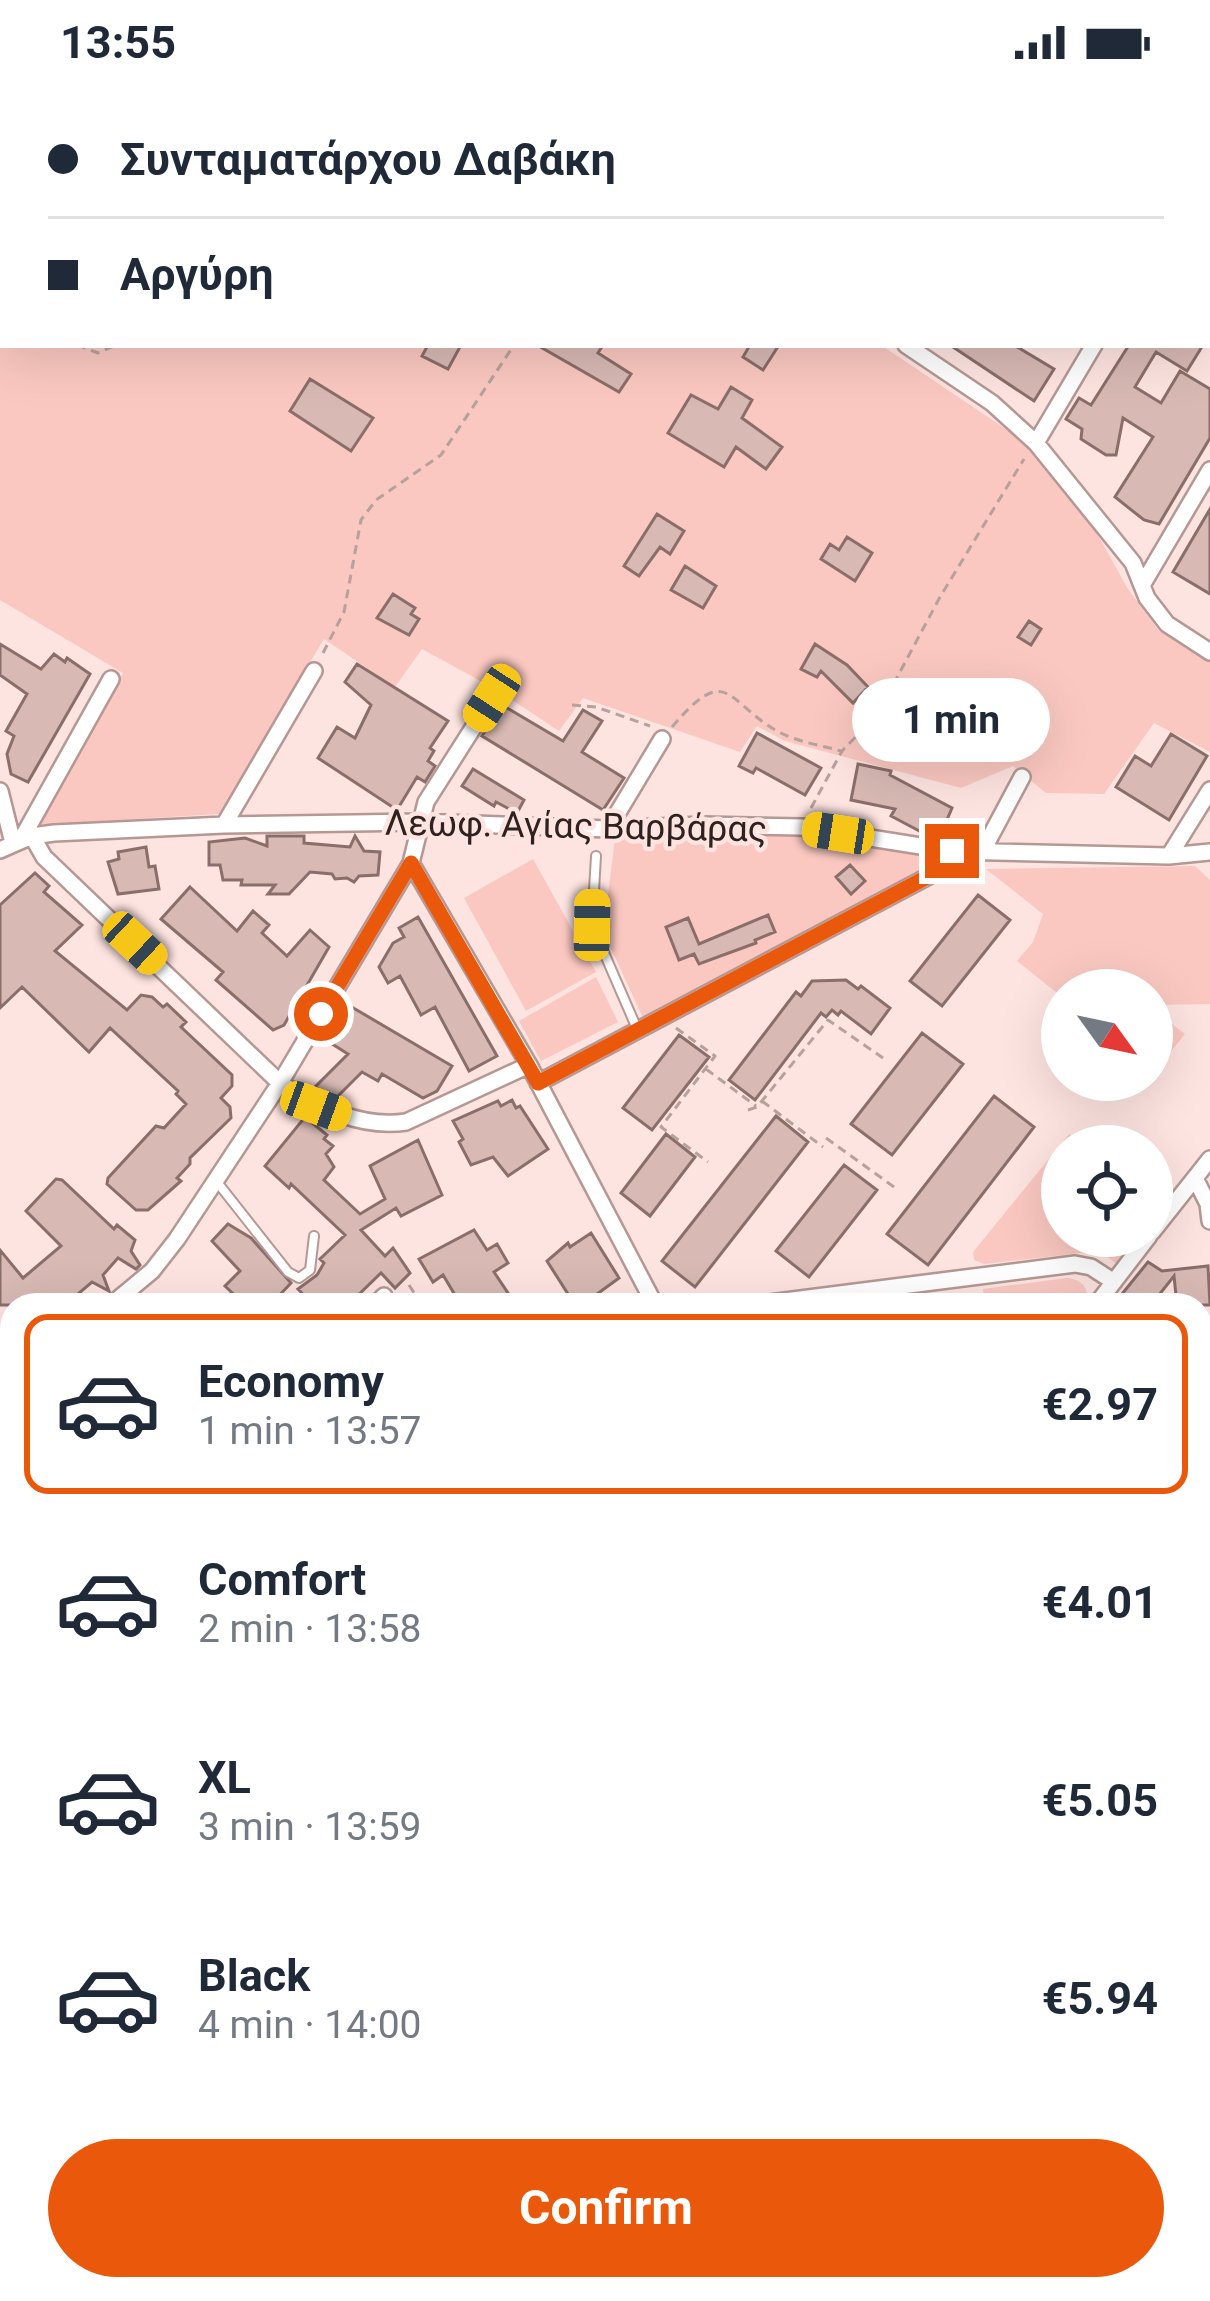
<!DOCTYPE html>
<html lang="en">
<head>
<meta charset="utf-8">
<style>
	body { margin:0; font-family:Roboto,sans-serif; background:#f6f6f7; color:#1f2937; height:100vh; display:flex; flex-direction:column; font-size:45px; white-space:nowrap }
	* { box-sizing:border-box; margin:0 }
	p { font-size:39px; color:#747a83 }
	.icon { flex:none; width:66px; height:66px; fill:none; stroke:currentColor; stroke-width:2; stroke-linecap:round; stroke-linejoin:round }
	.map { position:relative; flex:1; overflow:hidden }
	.details { position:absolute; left:0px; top:1209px; width:1212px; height:1008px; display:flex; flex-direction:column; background:#fff; border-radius:36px 36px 0 0; box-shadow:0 12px 48px #0002 }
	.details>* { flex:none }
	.hud { position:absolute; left:0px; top:0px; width:1212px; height:264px; box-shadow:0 12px 48px #0002; display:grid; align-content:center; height:264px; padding:0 48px; background:#fff }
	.needle { width:78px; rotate:123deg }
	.tools { position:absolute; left:1041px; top:885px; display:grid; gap:24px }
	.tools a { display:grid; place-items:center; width:132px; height:132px; border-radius:50%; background:#fff; box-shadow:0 12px 48px #0002; font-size:60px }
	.end { position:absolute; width:54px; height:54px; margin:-27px; border:15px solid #ea580c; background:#fff; box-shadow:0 0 0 6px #fff }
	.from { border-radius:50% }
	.bubble { position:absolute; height:84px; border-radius:42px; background:#fff; box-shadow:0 12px 48px #0002; font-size:39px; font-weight:700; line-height:84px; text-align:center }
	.car { position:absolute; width:36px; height:72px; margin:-36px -18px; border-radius:15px; box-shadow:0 0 9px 3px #0007; background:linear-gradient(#f5c518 24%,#345 0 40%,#f5c518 0 76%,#345 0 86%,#f5c518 0) }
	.hud b { display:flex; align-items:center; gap:42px; height:114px; font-size:45px }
	.hud b+b { border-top:3px solid #e0e1e3 }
	.hud i { width:30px; height:30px; background:#1f2937 }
	ul { padding:21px 0 0; list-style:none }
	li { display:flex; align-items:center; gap:36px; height:180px; margin:0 24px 18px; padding:0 24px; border:6px solid transparent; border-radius:24px }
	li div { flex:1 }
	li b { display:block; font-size:45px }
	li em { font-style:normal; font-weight:700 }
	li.current { border-color:#ea580c }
	li>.icon { width:108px; height:108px; stroke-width:1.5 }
	.action { display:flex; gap:24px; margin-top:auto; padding:24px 48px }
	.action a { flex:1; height:138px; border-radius:72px; background:#ea580c; color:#fff; font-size:48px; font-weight:700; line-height:138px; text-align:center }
	.status { display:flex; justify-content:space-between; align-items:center; height:84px; padding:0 60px; background:#fff; direction:ltr }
	.status svg { height:33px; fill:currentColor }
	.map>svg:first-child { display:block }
</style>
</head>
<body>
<div class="status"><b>13:55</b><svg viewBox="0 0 49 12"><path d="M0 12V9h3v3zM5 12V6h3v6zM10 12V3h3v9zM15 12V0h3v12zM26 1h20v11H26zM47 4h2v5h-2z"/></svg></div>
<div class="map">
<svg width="1210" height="2217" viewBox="0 0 1210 2217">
	<rect width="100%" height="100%" fill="#fee4e0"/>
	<path fill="#fac8c0" d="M 0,0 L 240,3 L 3,3 L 3,261 L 881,261 L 1022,356 L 1090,437 L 1128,505 L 1159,547 L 1210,577 L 1210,668 L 1154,639 L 1104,710 L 1046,709 L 1013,682 L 961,704 L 785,657 L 757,642 L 740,668 L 583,614 L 559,647 L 497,606 L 422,565 L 395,603 L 324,555 L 219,730 L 37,741 L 123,589 L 0,516 Z
		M 800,749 L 916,767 L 926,779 L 921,789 L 643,934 L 610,862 L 606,827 L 615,754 Z
		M 533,775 L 596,888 L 526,927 L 464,814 Z
		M 1195,782 L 1210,796 L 1210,920 L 1152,921 L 1152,906 L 1062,906 L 1062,913 L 1017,877 L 1033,858 L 1043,830 L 986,785 Z
		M 596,893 L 618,938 L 541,977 L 519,937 Z
		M 1153,925 L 1185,950 L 1152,991 L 1152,927 Z
		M 1069,1050 L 1089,1062 L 1062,1062 L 1062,1152 L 1137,1152 L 1116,1179 L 1099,1167 L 984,1180 L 974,1176 L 973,1168 Z
		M 1066,1194 C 1082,1195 1092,1205 1084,1221 L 984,1221 L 983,1205 Z
		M 0,1897 L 12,1910 L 12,2002 L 0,2011 Z"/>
	<path fill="#d8b9b4" stroke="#8a6e6a" stroke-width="3" d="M 428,261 L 461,261 L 448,285 L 422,272 Z
		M 537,261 L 603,261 L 598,269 L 631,290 L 619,308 Z
		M 750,261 L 779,261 L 763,286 L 743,273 Z
		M 950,261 L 1014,261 L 1054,285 L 1034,317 Z
		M 1129,261 L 1203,261 L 1187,287 L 1156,268 L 1135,303 L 1161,319 L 1180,287 L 1210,305 L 1210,354 L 1159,440 L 1144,436 L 1115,413 L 1153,353 L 1123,334 L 1116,371 L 1106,371 L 1081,355 L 1082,345 L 1066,335 L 1079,314 L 1091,321 Z
		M 310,295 L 373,334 L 351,367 L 290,327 Z
		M 731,303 L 752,316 L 742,334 L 782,363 L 766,385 L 736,363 L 724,383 L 668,349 L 691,311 L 718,325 Z
		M 1210,425 L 1210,510 L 1173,488 Z
		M 657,430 L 684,447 L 670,470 L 660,463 L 639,492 L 624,482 Z
		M 847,453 L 872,469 L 855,497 L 821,475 L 830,460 L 839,466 Z
		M 685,482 L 716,502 L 703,524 L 671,506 Z
		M 393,510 L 415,524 L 411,530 L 419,535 L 409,551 L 377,534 Z
		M 1029,537 L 1041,545 L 1031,561 L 1018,553 Z
		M 0,560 L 41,585 L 54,570 L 65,578 L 67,574 L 90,590 L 28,698 L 11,690 L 7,670 L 14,652 L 6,647 L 27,610 L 0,591 Z
		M 815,560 L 847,581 L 868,603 L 853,619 L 821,587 L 817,593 L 801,585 Z
		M 357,580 L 448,637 L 430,664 L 434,667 L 428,677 L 435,682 L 425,698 L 417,693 L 397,726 L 318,674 L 337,643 L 355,654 L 371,621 L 345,598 Z
		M 901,618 L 944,643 L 930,667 L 887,641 Z
		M 502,621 L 563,657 L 583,626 L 602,637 L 582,668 L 624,694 L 603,726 L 482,652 Z
		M 757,649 L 821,684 L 805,711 L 756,684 L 753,689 L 739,682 Z
		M 1171,650 L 1207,672 L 1169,736 L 1116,703 L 1135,672 L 1151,682 Z
		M 858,680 L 891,687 L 890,691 L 952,724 L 943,745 L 933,740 L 927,751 L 891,732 L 895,725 L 851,716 Z
		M 473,685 L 524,716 L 517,729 L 496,718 L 494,722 L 462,702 Z
		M 267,752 L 304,752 L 304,759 L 350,763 L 355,752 L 364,767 L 380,768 L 378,791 L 359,792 L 354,798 L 347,794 L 335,795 L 332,790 L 310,788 L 289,810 L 268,810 L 275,801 L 241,801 L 242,796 L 223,796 L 220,781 L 209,781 L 209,758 L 245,754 L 267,762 Z
		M 146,763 L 149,783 L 155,782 L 159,805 L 118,810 L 108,778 L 119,775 L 118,768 Z
		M 850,781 L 865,797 L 851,810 L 836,793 Z
		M 35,789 L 49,802 L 44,808 L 82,841 L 55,867 L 127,926 L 141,911 L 152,913 L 163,923 L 167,920 L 186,938 L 181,943 L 232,991 L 232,1002 L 221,1014 L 230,1023 L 231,1034 L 190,1074 L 190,1080 L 177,1094 L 181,1097 L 148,1126 L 136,1126 L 107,1100 L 108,1094 L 156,1042 L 164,1044 L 186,1020 L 176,1010 L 178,1007 L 110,944 L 89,968 L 22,903 L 0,924 L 0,821 Z
		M 190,803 L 237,847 L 253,827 L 269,841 L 262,849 L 287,872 L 310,846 L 329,863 L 284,941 L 273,946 L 216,896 L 223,888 L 161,835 Z
		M 978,811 L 1010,836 L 942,922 L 910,897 Z
		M 768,831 L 775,848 L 755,856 L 756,859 L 699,880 L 694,870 L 679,876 L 666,843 L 688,834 L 699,860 Z
		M 418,833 L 497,972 L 469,987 L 435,923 L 421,931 L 400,892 L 388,899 L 379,883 L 393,859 L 404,853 L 399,844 Z
		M 846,896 L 858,905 L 861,902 L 890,924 L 871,950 L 841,927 L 838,931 L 832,926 L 826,933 L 821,929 L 755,1016 L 729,996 L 796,908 L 801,912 L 812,897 Z
		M 350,922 L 452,982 L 437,1007 L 423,1014 L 382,990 L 378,997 L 362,988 L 335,1015 L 319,1007 L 316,1002 L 348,970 L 329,958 Z
		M 922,949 L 963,980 L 892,1071 L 851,1040 Z
		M 679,951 L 709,973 L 652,1046 L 623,1024 Z
		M 994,1012 L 1034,1043 L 928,1181 L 887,1150 Z
		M 512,1016 L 516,1024 L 520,1022 L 548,1065 L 508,1092 L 493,1073 L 471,1081 L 459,1058 L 463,1055 L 453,1037 L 498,1017 L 501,1022 Z
		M 776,1032 L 808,1058 L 695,1203 L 662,1177 Z
		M 305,1033 L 327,1051 L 324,1055 L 333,1062 L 326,1070 L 334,1083 L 324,1096 L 360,1130 L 385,1115 L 370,1082 L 418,1056 L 442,1111 L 401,1132 L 396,1124 L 361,1146 L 385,1172 L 393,1164 L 410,1189 L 395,1204 L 381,1189 L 348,1221 L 313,1221 L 298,1205 L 317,1191 L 324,1179 L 320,1175 L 345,1151 L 291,1100 L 289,1104 L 265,1082 Z
		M 666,1050 L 695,1073 L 650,1132 L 621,1109 Z
		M 844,1081 L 877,1106 L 809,1193 L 776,1167 Z
		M 56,1095 L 62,1096 L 114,1145 L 117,1141 L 135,1156 L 131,1167 L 140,1181 L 136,1185 L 118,1174 L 103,1191 L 109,1207 L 92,1198 L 65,1221 L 0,1221 L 0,1166 L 23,1194 L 61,1162 L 26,1127 Z
		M 228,1140 L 251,1154 L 291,1199 L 274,1217 L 269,1212 L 261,1221 L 245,1221 L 225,1202 L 240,1187 L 212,1157 Z
		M 474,1146 L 487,1166 L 497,1160 L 508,1179 L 494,1188 L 516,1221 L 461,1221 L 443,1191 L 433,1198 L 419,1175 Z
		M 591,1149 L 619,1194 L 582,1221 L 575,1221 L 547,1177 L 568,1159 L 570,1163 Z
		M 1148,1178 L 1162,1187 L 1208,1182 L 1210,1221 L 1177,1221 L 1174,1192 L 1151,1221 L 1113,1221 Z"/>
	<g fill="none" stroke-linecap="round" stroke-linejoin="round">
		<g stroke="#b59893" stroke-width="12">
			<path id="lane" d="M 596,772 L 592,841 L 638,947
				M 217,1098 L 288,1188 L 299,1194 L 310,1186 L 314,1152"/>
		</g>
		<g stroke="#b59893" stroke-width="20">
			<path id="street" d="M 267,0 L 272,3
				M 1146,0 L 1151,3
				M 341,3 L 342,0
				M 475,3 L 476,0
				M 668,3 L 669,0
				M 862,3 L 863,0
				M 1055,3 L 1057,0
				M 1209,38 L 1210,39
				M 1209,67 L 1210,65
				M 906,261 L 992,319 L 1036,359 L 1133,479 L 1147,514 L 1167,540 L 1210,568
				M 1036,359 L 1094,261
				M 1144,498 L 1210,386
				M 0,707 L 13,759
				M 224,741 L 314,587
				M 608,745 L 662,655
				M 32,752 L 44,773 L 280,999 C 317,1022 360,1045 406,1038 L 529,981
				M 21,756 L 111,595
				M 0,766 L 32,752 L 54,749 L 224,741 L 419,738 L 608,745 L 703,741 L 801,743 L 952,767 L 1169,772 L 1210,768
				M 982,768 L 1022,693
				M 1169,772 L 1210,706
				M 411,779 L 529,981 L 655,1221
				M 538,999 L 929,792 L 952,767
				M 1195,1094 L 1208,1120 L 1210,1137
				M 1152,1148 L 1210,1075
				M 111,1221 L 152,1187 L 177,1155 L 280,999 L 411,779 L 426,718 L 492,614
				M 375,1221 L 384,1212
				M 752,1221 L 1075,1180 L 1091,1183 L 1114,1198
				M 1096,1221 L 1149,1152
				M 0,1254 L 12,1267
				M 0,1310 L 12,1300
				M 0,1582 L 12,1570
				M 1200,1623 L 1210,1613
				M 1200,1741 L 1210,1731
				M 0,1866 L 12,1856
				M 1200,1891 L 1210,1881
				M 1200,1912 L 1210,1922
				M 0,2060 L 12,2078
				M 100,2205 L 108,2217
				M 903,2205 L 916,2217
				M 296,2217 L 309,2205
				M 735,2217 L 744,2205"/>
		</g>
		<g stroke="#b59893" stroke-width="26">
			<path id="secondary" d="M 0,1879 L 12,1891
				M 0,2047 L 12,2040
				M 539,2205 L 572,2217"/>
		</g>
		<path stroke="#b6a19d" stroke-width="3" stroke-dasharray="9 6" stroke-linecap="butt" d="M 87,3 L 89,0
			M 0,138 L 3,134
			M 0,234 L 3,235
			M 77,261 L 98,269 L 116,261
			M 323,569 L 344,528 L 361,436 L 376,416 L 441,371 L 514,261
			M 572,621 L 596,623 L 650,642
			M 672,643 C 728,577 726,618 777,647 C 797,658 820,661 841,667
			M 811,724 L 842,667 L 877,631 L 940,513 L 1024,375
			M 676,944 L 715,972 L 661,1043 L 708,1078
			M 706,985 L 756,1022
			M 762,1017 L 823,1063
			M 748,1026 L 757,1023 L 828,936 L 883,974
			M 826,1054 L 894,1103
			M 409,1201 L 422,1221"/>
		<use href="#lane" stroke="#fff" stroke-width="8"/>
		<use href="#street" stroke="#fff" stroke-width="15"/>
		<use href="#secondary" stroke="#fff" stroke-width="21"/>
	</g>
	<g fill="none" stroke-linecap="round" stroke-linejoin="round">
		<path stroke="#ea580c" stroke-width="15" d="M 321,930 L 411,779 L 538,999 L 929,792 L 952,767"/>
	</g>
	<g text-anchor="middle" stroke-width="9" stroke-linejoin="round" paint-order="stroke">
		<g font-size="36" fill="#2e2220" stroke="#fee4e0">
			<text transform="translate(576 741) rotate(1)" y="13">Λεωφ. Αγίας Βαρβάρας</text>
		</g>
	</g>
</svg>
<div class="tools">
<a><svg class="needle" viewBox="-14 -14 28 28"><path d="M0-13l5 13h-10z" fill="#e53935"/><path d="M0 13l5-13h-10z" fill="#747a83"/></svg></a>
<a><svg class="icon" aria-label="locate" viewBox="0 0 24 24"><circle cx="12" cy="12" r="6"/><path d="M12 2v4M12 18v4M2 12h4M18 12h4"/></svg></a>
</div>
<i class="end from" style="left:321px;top:930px"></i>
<i class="end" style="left:952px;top:767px"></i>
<div class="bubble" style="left:852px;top:594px;width:198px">1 min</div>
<i class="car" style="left:492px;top:614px;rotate:213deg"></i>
<i class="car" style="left:838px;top:749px;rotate:279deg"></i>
<i class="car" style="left:592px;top:841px;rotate:1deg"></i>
<i class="car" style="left:135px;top:859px;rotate:133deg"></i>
<i class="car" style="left:316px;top:1022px;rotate:110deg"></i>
<div class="hud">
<b><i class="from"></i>Συνταματάρχου Δαβάκη</b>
<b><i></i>Αργύρη</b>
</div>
<section class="details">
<ul>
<li class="current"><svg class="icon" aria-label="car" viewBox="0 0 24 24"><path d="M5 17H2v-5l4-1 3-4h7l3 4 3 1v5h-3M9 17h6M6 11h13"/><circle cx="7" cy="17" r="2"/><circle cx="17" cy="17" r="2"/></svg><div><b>Economy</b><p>1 min · 13:57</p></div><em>€2.97</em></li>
<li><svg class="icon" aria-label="car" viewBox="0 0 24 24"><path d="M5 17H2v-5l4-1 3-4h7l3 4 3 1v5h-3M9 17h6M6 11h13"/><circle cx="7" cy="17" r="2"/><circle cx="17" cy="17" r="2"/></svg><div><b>Comfort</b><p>2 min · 13:58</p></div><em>€4.01</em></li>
<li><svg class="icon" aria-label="car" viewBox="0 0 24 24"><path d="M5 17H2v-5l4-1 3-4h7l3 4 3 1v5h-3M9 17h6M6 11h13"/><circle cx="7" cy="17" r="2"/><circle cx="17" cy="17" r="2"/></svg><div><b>XL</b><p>3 min · 13:59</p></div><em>€5.05</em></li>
<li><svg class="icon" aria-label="car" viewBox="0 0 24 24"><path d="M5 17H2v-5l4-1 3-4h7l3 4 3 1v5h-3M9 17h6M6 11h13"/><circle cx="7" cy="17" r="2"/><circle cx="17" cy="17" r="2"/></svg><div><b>Black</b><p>4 min · 14:00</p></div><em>€5.94</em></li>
</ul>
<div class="action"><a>Confirm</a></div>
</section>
</div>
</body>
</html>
